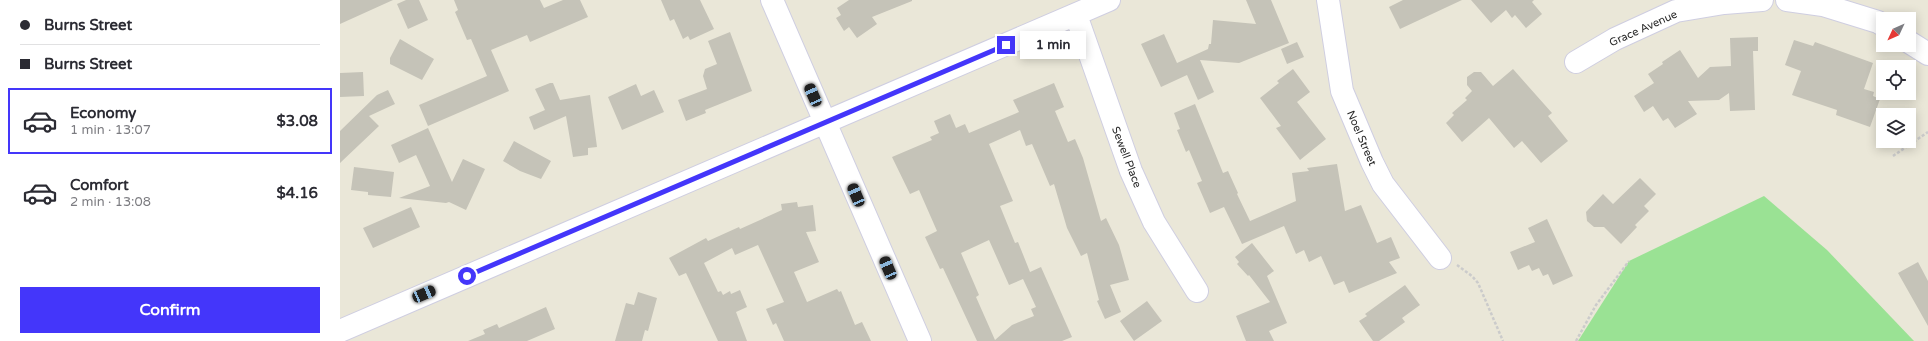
<!DOCTYPE html>
<html lang="en">
<head>
<meta charset="utf-8">
<style>
	body { margin:0; font-family:"Varela Round",sans-serif; background:#f2f2f3; color:#2b2b33; height:100vh; display:flex; flex-direction:column; font-size:15px; white-space:nowrap }
	* { box-sizing:border-box; margin:0 }
	p { font-size:13px; color:#7c7c81 }
	.icon { flex:none; width:22px; height:22px; fill:none; stroke:currentColor; stroke-width:2; stroke-linecap:round; stroke-linejoin:round }
	.map { position:relative; flex:1; overflow:hidden }
	.drawer { display:flex; flex-direction:column; background:#fff; width:340px }
	.drawer>* { flex:none }
	.guide { display:grid; align-content:center; height:88px; padding:0 20px; background:#fff }
	.needle { width:26px; rotate:226deg }
	.fabs { position:absolute; left:1536px; top:12px; display:grid; gap:8px }
	.fabs a { display:grid; place-items:center; width:40px; height:40px; border-radius:0px; background:#fff; box-shadow:0 2px 10px #0003; font-size:20px }
	.end { position:absolute; width:18px; height:18px; margin:-9px; border:5px solid #4436fa; background:#fff; box-shadow:0 0 0 2px #fff }
	.from { border-radius:50% }
	.bubble { position:absolute; height:28px; border-radius:0px; background:#fff; box-shadow:0 2px 10px #0003; font-size:13px; font-weight:700; line-height:28px; text-align:center }
	.car { position:absolute; width:12px; height:24px; margin:-12px -6px; border-radius:5px; box-shadow:0 0 3px 1px #0007; background:linear-gradient(#222 24%,#8ab4d8 0 40%,#222 0 76%,#8ab4d8 0 86%,#222 0) }
	.guide b { display:flex; align-items:center; gap:14px; height:38px; font-size:15px }
	.guide b+b { border-top:1px solid #e1e1e2 }
	.guide i { width:10px; height:10px; background:#2b2b33 }
	ul { padding:0; list-style:none }
	li { display:flex; align-items:center; gap:12px; height:66px; margin:0 8px 6px; padding:0 12px; border:2px solid transparent; border-radius:0px }
	li div { flex:1 }
	li b { display:block; font-size:15px }
	li em { font-style:normal; font-weight:700 }
	li.on { border-color:#4436fa }
	li>.icon { width:36px; height:36px; stroke-width:1.5 }
	.action { display:flex; gap:8px; margin-top:auto; padding:8px 20px }
	.action a { flex:1; height:46px; border-radius:0px; background:#4436fa; color:#fff; font-size:16px; font-weight:700; line-height:46px; text-align:center }
	main { display:flex; flex:1; min-height:0 }
	.map>svg:first-child { display:block }
</style>
</head>
<body>
<main>
<section class="drawer">
<div class="guide">
<b><i class="from"></i>Burns Street</b>
<b><i></i>Burns Street</b>
</div>
<ul>
<li class="on"><svg class="icon" aria-label="car" viewBox="0 0 24 24"><path d="M5 17H2v-5l4-1 3-4h7l3 4 3 1v5h-3M9 17h6M6 11h13"/><circle cx="7" cy="17" r="2"/><circle cx="17" cy="17" r="2"/></svg><div><b>Economy</b><p>1 min · 13:07</p></div><em>$3.08</em></li>
<li><svg class="icon" aria-label="car" viewBox="0 0 24 24"><path d="M5 17H2v-5l4-1 3-4h7l3 4 3 1v5h-3M9 17h6M6 11h13"/><circle cx="7" cy="17" r="2"/><circle cx="17" cy="17" r="2"/></svg><div><b>Comfort</b><p>2 min · 13:08</p></div><em>$4.16</em></li>
</ul>
<div class="action"><a>Confirm</a></div>
</section>
<div class="map">
<svg width="1588" height="341" viewBox="0 0 1588 341">
	<rect width="100%" height="100%" fill="#eae7d8"/>
	<path fill="#9ae294" d="M 1424,196 L 1487,250 L 1574,341 L 1238,341 L 1289,261 Z"/>
	<path fill="#c5c3b8" fill-rule="evenodd" d="M 0,0 L 53,0 L 0,24 Z
		M 66,0 L 79,0 L 88,20 L 68,29 L 57,4 Z
		M 114,0 L 200,0 L 204,8 L 223,0 L 240,0 L 248,17 L 190,42 L 187,35 L 151,50 L 169,91 L 88,126 L 79,105 L 147,76 L 131,39 L 127,40 L 115,12 L 118,10 Z
		M 321,0 L 360,0 L 374,29 L 350,40 L 348,36 L 343,39 L 334,19 L 330,21 Z
		M 509,0 L 572,0 L 572,1 L 532,17 L 537,24 L 517,38 L 509,27 L 504,31 L 496,18 L 501,15 L 497,8 Z
		M 906,0 L 931,0 L 949,43 L 899,63 L 860,60 L 874,92 L 858,100 L 847,75 L 821,87 L 801,44 L 824,34 L 837,63 L 868,49 L 869,44 L 871,44 L 873,20 L 916,24 Z
		M 1063,0 L 1122,0 L 1060,29 L 1049,7 Z
		M 1131,0 L 1194,0 L 1192,2 L 1202,14 L 1186,28 L 1175,15 L 1172,18 L 1166,10 L 1151,23 Z
		M 390,32 L 412,91 L 365,110 L 366,113 L 346,121 L 338,100 L 367,89 L 363,76 L 365,69 L 377,64 L 368,41 Z
		M 1418,37 L 1418,51 L 1413,51 L 1415,110 L 1390,111 L 1389,93 L 1379,100 L 1348,101 L 1357,114 L 1335,128 L 1328,118 L 1323,121 L 1313,106 L 1304,112 L 1294,96 L 1314,83 L 1308,74 L 1323,64 L 1322,62 L 1340,50 L 1358,78 L 1370,67 L 1391,66 L 1390,38 Z
		M 60,39 L 94,59 L 82,80 L 50,64 L 50,58 Z
		M 1454,40 L 1473,46 L 1475,42 L 1533,63 L 1524,89 L 1534,92 L 1533,96 L 1540,99 L 1530,127 L 1496,115 L 1497,110 L 1452,95 L 1461,71 L 1445,65 Z
		M 957,42 L 964,57 L 947,64 L 941,49 Z
		M 953,69 L 970,92 L 957,102 L 986,139 L 960,160 L 936,128 L 941,126 L 920,98 L 939,83 L 937,81 Z
		M 1173,69 L 1212,113 L 1208,116 L 1228,141 L 1201,163 L 1182,141 L 1174,148 L 1149,118 L 1122,142 L 1106,123 L 1114,115 L 1112,113 L 1127,100 L 1125,98 L 1132,91 L 1127,85 L 1127,77 L 1134,72 L 1141,72 L 1153,86 Z
		M 23,72 L 24,96 L 0,97 L 0,73 Z
		M 210,83 L 213,83 L 220,100 L 250,95 L 257,147 L 248,148 L 248,155 L 233,157 L 226,116 L 194,130 L 189,117 L 205,110 L 195,89 Z
		M 714,83 L 724,107 L 715,111 L 728,142 L 735,139 L 743,158 L 761,221 L 766,218 L 779,245 L 789,280 L 770,285 L 781,312 L 765,319 L 757,301 L 759,300 L 747,253 L 741,256 L 727,228 L 714,184 L 710,186 L 692,144 L 686,146 L 680,130 L 649,144 L 673,201 L 660,206 L 675,243 L 678,242 L 690,272 L 701,267 L 732,337 L 722,341 L 637,341 L 603,268 L 600,269 L 585,237 L 597,231 L 579,190 L 570,194 L 552,157 L 592,140 L 590,137 L 599,133 L 594,121 L 610,114 L 616,128 L 625,124 L 629,133 L 679,112 L 673,100 ZM 649,240 L 669,285 L 683,279 L 696,307 L 691,309 L 694,316 L 672,325 L 655,340 L 636,297 L 639,295 L 621,253 Z
		M 296,84 L 301,96 L 314,90 L 324,112 L 282,130 L 268,97 Z
		M 48,90 L 55,104 L 29,116 L 39,126 L 0,163 L 0,131 L 37,95 Z
		M 855,104 L 883,173 L 888,171 L 898,193 L 897,194 L 910,221 L 956,201 L 952,173 L 969,171 L 967,168 L 997,164 L 1005,211 L 1021,205 L 1037,243 L 1051,237 L 1060,258 L 1049,262 L 1057,273 L 1009,293 L 1004,281 L 994,285 L 981,256 L 969,262 L 964,250 L 956,254 L 944,226 L 902,244 L 884,207 L 870,213 L 857,183 L 862,181 L 849,150 L 846,152 L 837,130 L 840,129 L 834,113 Z
		M 88,128 L 112,182 L 123,159 L 145,169 L 126,210 L 109,202 L 106,203 L 59,198 L 90,186 L 76,155 L 59,163 L 51,145 Z
		M 174,141 L 211,161 L 201,179 L 180,171 L 163,161 Z
		M 14,167 L 54,172 L 51,197 L 28,195 L 28,192 L 11,190 Z
		M 1300,178 L 1316,194 L 1304,206 L 1309,211 L 1295,225 L 1297,227 L 1281,244 L 1264,227 L 1254,227 L 1247,221 L 1246,212 L 1263,194 L 1273,204 Z
		M 457,202 L 458,207 L 473,205 L 476,231 L 466,232 L 479,262 L 454,272 L 467,302 L 497,289 L 499,292 L 501,291 L 515,325 L 522,322 L 531,341 L 444,341 L 436,323 L 433,325 L 426,309 L 444,302 L 418,245 L 395,255 L 392,248 L 364,263 L 378,292 L 381,291 L 383,295 L 390,291 L 391,294 L 400,290 L 407,307 L 396,312 L 407,341 L 378,341 L 346,273 L 339,276 L 329,258 L 366,238 L 368,241 L 399,227 L 400,229 L 442,210 L 441,204 Z
		M 71,207 L 80,227 L 33,248 L 23,228 Z
		M 1207,219 L 1233,276 L 1213,285 L 1208,274 L 1203,276 L 1199,268 L 1192,271 L 1189,265 L 1178,270 L 1170,252 L 1195,242 L 1188,228 Z
		M 912,243 L 934,271 L 927,276 L 947,323 L 929,331 L 934,341 L 906,341 L 896,316 L 930,302 L 909,275 L 908,276 L 897,264 L 899,262 L 895,257 Z
		M 1578,262 L 1588,281 L 1588,326 L 1558,273 Z
		M 1065,285 L 1080,305 L 1062,318 L 1065,322 L 1039,341 L 1033,341 L 1019,321 L 1027,316 L 1025,314 Z
		M 298,292 L 317,298 L 308,331 L 305,330 L 302,341 L 275,341 L 286,303 L 294,305 Z
		M 807,301 L 822,321 L 794,341 L 780,321 Z
		M 206,307 L 215,329 L 187,341 L 128,341 L 145,334 L 143,330 L 157,324 L 159,328 Z"/>
	<g fill="none" stroke-linecap="round" stroke-linejoin="round">
		<g stroke="#cfcee1" stroke-width="24">
			<path id="minor" d="M 432,0 L 580,341
				M 988,0 L 1002,91 L 1032,162 L 1043,184 L 1100,258
				M 1447,0 L 1483,5 L 1538,22 L 1543,25
				M 736,15 L 791,171 L 814,222 L 857,291
				M 1569,42 L 1588,54
				M 1236,62 L 1275,39 L 1336,11 L 1384,3 L 1422,0
				M 0,331 L 769,0"/>
		</g>
		<path stroke="#cbcbcb" stroke-width="2.5" stroke-dasharray="3 2" stroke-linecap="butt" d="M 1553,156 L 1588,132
			M 1117,265 L 1132,276 L 1138,283 L 1163,341
			M 1236,341 L 1256,305 L 1289,261"/>
		<use href="#minor" stroke="#fff" stroke-width="22"/>
	</g>
	<g fill="none" stroke-linecap="round" stroke-linejoin="round">
		<path stroke="#4436fa" stroke-width="5" d="M 127,276 L 666,45"/>
	</g>
	<g text-anchor="middle" stroke-width="4" stroke-linejoin="round" paint-order="stroke">
		<g font-size="11" fill="#272727" stroke="#fff">
			<text transform="translate(1303 28) rotate(-24)" y="4">Grace Avenue</text>
			<text transform="translate(1022 138) rotate(67)" y="4">Noel Street</text>
			<text transform="translate(787 157) rotate(69)" y="4">Sewell Place</text>
		</g>
	</g>
</svg>
<div class="fabs">
<a><svg class="needle" viewBox="-14 -14 28 28"><path d="M0-13l5 13h-10z" fill="#e53935"/><path d="M0 13l5-13h-10z" fill="#7c7c81"/></svg></a>
<a><svg class="icon" aria-label="locate" viewBox="0 0 24 24"><circle cx="12" cy="12" r="6"/><path d="M12 2v4M12 18v4M2 12h4M18 12h4"/></svg></a>
<a><svg class="icon" aria-label="layers" viewBox="0 0 24 24"><path d="M12 4l9 5-9 5-9-5zM3 14l9 5 9-5"/></svg></a>
</div>
<i class="end from" style="left:127px;top:276px"></i>
<i class="end" style="left:666px;top:45px"></i>
<div class="bubble" style="left:680px;top:31px;width:66px">1 min</div>
<i class="car" style="left:473px;top:95px;rotate:336deg"></i>
<i class="car" style="left:516px;top:195px;rotate:337deg"></i>
<i class="car" style="left:548px;top:268px;rotate:337deg"></i>
<i class="car" style="left:84px;top:294px;rotate:67deg"></i>
</div>
</main>
</body>
</html>
